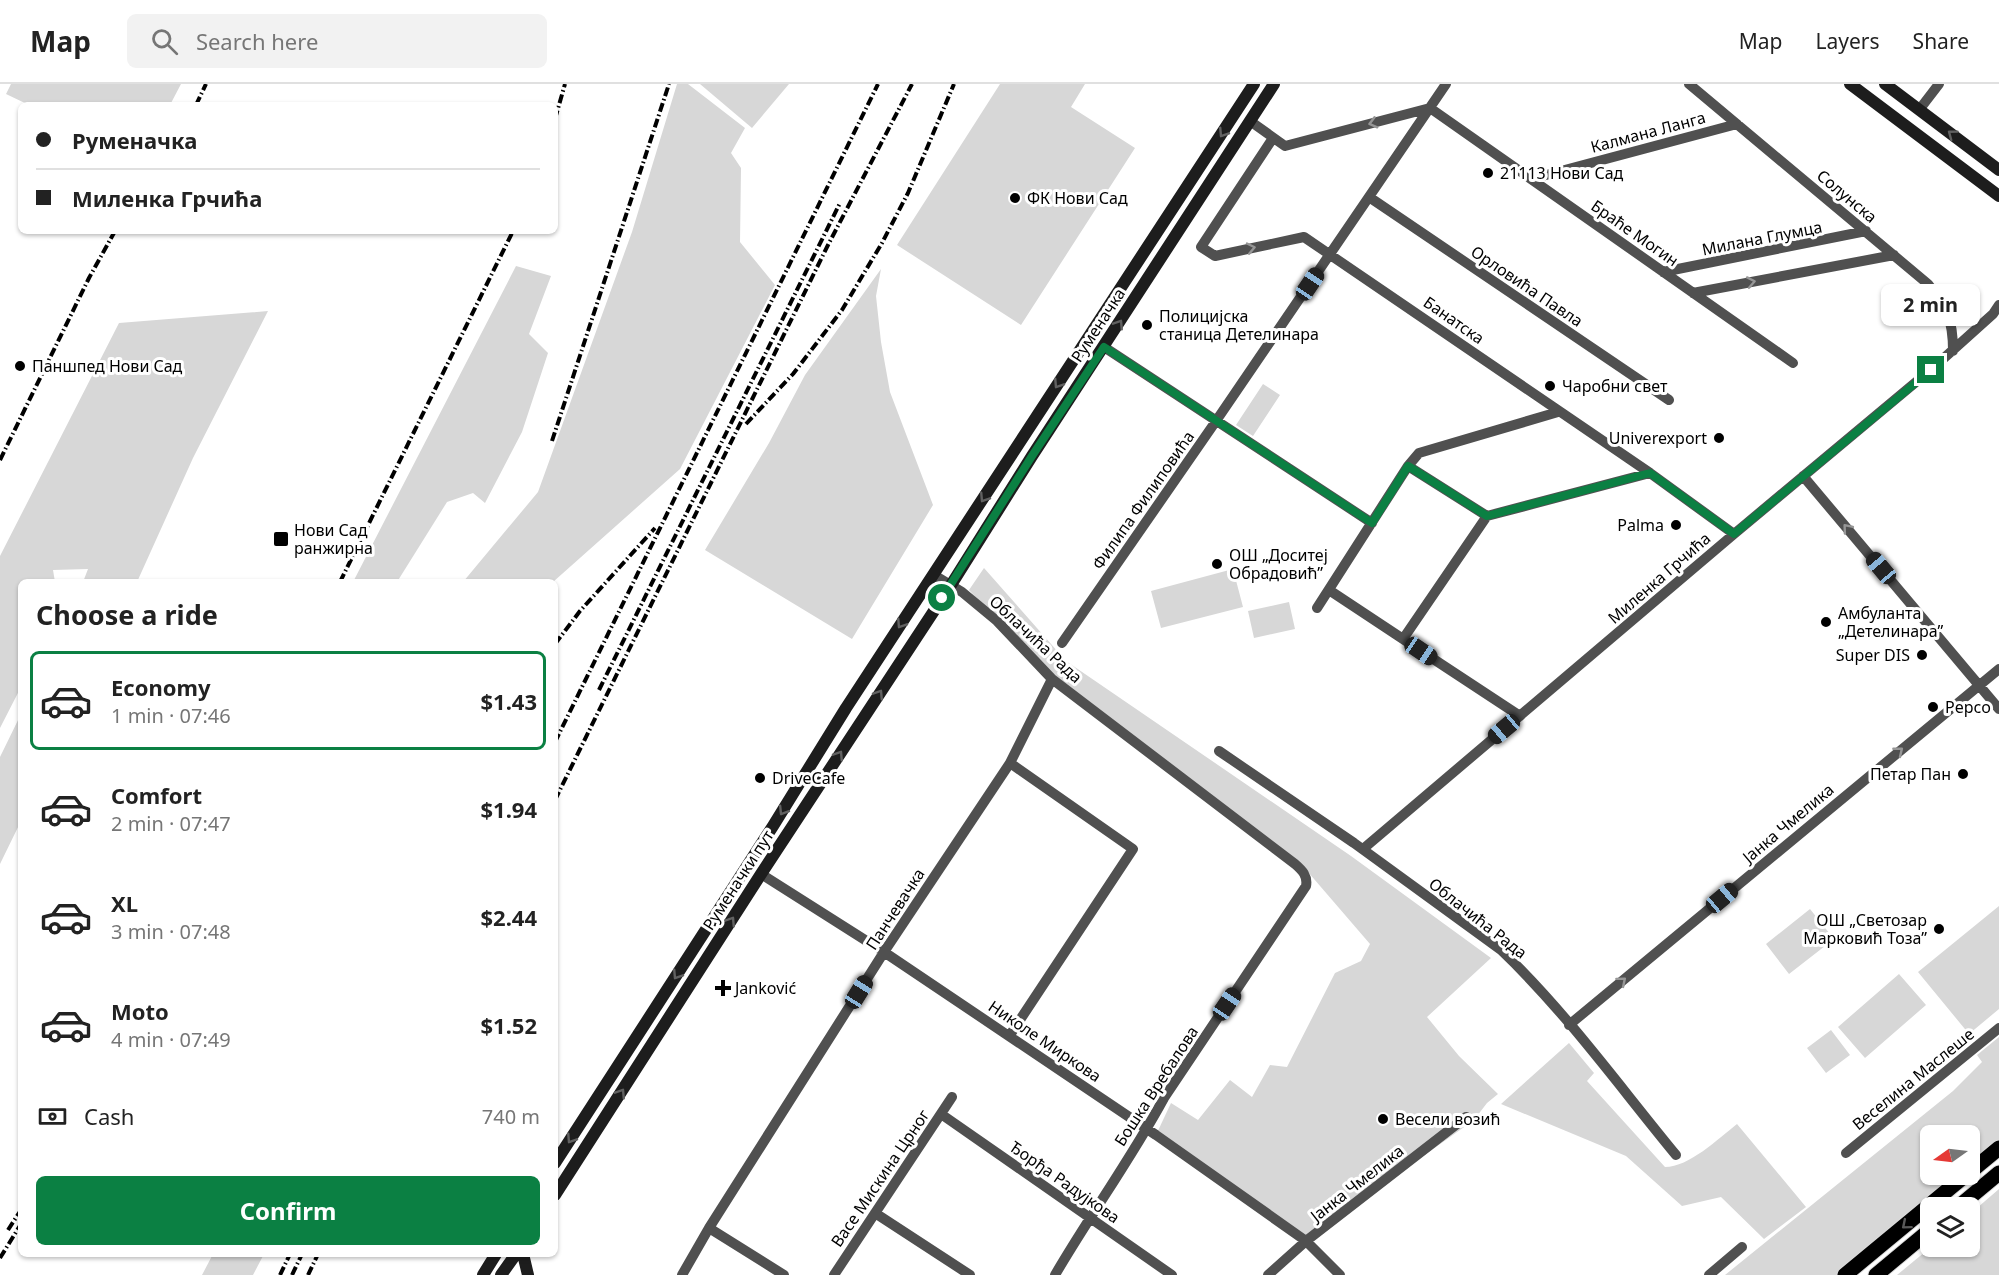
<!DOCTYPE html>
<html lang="en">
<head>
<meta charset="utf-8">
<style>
	body { margin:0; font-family:"Noto Sans",sans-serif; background:#f2f2f2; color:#222; height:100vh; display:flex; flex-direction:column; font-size:22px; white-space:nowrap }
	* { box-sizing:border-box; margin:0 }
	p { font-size:20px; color:#767676 }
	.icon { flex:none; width:33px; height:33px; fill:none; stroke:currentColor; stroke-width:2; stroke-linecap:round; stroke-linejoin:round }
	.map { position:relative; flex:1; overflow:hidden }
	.details { position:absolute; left:18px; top:495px; width:540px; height:678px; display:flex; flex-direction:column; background:#fff; border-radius:9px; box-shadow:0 2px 4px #0004 }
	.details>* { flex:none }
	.guide { position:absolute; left:18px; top:18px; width:540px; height:132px; border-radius:9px; box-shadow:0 2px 4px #0004; display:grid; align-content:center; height:132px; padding:0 18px; background:#fff }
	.needle { width:39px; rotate:256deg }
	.fabs { position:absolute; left:1920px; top:1041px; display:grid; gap:12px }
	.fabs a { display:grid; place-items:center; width:60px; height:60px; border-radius:9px; background:#fff; box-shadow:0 2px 4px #0004; font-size:30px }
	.end { position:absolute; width:27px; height:27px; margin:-14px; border:8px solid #0b8043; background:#fff; box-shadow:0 0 0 3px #fff }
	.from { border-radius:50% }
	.bubble { position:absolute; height:42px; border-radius:9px; background:#fff; box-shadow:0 2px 4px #0004; font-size:20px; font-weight:700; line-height:42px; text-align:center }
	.car { position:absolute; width:18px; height:36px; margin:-18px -9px; border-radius:8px; box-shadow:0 0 4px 2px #0007; background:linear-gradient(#222 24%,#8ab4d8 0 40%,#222 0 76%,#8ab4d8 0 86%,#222 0) }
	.guide b { display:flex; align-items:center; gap:21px; height:57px; font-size:22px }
	.guide b+b { border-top:2px solid #e0e0e0 }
	.guide i { width:15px; height:15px; background:#222 }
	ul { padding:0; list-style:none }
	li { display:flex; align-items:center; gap:18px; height:99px; margin:0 12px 9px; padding:0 6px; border:3px solid transparent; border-radius:9px }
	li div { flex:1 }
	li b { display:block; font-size:22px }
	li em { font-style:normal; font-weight:700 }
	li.selected { border-color:#0b8043 }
	li>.icon { width:54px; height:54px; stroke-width:1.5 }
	h2 { padding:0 18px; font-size:27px; line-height:72px }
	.pay { display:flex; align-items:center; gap:15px; height:66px; padding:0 18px; font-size:22px }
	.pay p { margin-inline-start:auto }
	.cta { display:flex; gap:12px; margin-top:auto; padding:12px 18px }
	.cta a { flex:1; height:69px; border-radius:9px; background:#0b8043; color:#fff; font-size:24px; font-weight:700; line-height:69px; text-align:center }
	header { display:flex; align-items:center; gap:36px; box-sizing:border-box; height:84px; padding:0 30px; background:#fff; border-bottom:2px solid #e0e0e0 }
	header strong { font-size:28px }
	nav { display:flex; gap:33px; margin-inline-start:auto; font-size:21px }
	.search { width:420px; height:54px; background:#f2f2f2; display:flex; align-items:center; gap:15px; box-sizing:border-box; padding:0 21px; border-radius:9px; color:#767676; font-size:22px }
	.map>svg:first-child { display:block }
</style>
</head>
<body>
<header>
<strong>Map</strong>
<div class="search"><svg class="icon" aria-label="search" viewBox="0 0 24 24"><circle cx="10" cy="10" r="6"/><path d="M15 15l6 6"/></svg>Search here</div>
<nav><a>Map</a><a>Layers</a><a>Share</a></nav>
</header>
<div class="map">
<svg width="1999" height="1191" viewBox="0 0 1999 1191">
	<rect width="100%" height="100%" fill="#fff"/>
	<path fill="#d7d7d7" d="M 11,0 L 181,0 L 170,21 L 29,21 L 6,10 Z
		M 677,0 L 688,0 L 745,44 L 731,69 L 741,84 L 740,158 L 775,201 L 680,385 L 553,498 L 463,498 L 538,408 L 632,148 Z
		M 700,0 L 789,0 L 752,44 Z
		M 1000,0 L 1085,0 L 1071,23 L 1135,64 L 1021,241 L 897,161 Z
		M 516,182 L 551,192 L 529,250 L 548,269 L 522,348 L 485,419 L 473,409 L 447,418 L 397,498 L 353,498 Z
		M 881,185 L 876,212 L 881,258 L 890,308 L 933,421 L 852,555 L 705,466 L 769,359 L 805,291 Z
		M 268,227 L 193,374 L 137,498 L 83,498 L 88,485 L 53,486 L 55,498 L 21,498 L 21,603 L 0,644 L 0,472 L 119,239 Z
		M 1263,300 L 1280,311 L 1253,352 L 1236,341 Z
		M 984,484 L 1066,577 L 1351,772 L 1491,874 L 1427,933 L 1459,972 L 1498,1010 L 1487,1019 L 1474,1036 L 1360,1117 L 1306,1157 L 1156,1051 L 1171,1019 L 1198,1036 L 1230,996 L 1252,1013 L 1270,981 L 1287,983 L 1335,889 L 1361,877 L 1370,860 L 1308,788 L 1052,595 L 969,506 Z
		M 1233,485 L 1243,523 L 1161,544 L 1151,507 Z
		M 1289,518 L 1295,545 L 1254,554 L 1248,527 Z
		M 21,630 L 21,737 L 0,780 L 0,673 Z
		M 1999,822 L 1999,925 L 1969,950 L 1918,888 Z
		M 1810,825 L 1834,855 L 1789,890 L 1766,860 Z
		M 1899,890 L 1926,921 L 1865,974 L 1838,943 Z
		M 1831,946 L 1850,971 L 1826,989 L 1807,964 Z
		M 1999,953 L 1999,1057 L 1970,1081 L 1970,1052 L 1930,1052 L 1930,1090 L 1959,1091 L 1839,1191 L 1725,1191 L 1953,1007 L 1982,978 L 1977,971 Z
		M 1569,959 L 1594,989 L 1587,997 L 1665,1083 C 1689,1083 1718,1055 1737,1040 L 1806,1123 L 1764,1155 L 1721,1113 L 1682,1122 L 1626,1072 L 1501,1020 Z
		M 1999,1105 L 1999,1191 L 1897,1191 L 1931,1163 L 1970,1162 L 1970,1130 Z
		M 213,1170 L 264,1170 L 253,1191 L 202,1191 Z"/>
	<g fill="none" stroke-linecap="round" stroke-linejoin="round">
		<g stroke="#dbdbdb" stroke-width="17">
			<path id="primary" d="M 1970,1088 L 1999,1064
				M 1957,1124 L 1999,1089
				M 1845,1191 L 1967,1090
				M 1876,1191 L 1930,1146"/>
		</g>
		<path stroke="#505050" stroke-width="10" d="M 1689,0 L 1928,200 C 1947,225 1953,234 1953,267
			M 1919,26 L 1939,0
			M 1250,37 L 1285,62 L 1430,24 L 1793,279
			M 1273,54 L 1201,163 L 1215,172 L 1304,153 L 1650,389
			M 1531,95 L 1737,40
			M 1369,113 L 1669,316
			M 1663,188 L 1866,147
			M 1693,209 L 1894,171
			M 1104,263 L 1372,439
			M 1408,382 L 1419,369 L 1558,328
			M 1803,392 L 1999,625
			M 1487,432 L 1650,389 L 1734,450
			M 934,491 L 962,508 L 997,537 L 1052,595 L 1295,780 C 1302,786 1308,792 1306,802 L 1164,1014 C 1131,1075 1090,1131 1055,1191
			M 1317,524 L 1408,382 L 1487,432 L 1403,555 L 1329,506
			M 1403,555 L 1520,632
			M 1062,559 L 1216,337 L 1446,0
			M 1219,667 L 1354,759 L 1501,866 C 1566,928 1619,1002 1676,1071
			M 1010,679 L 1133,765 L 1010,951
			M 1363,765 L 1734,450 L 1934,283 L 1993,230 L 1999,221
			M 761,790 L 884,868 L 1156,1051 L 1306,1157 L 1340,1191
			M 1569,941 L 1999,585
			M 941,1030 L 1172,1191
			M 1846,1069 L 1999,944
			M 875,1129 L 970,1191
			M 709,1144 L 784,1191
			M 682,1191 L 709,1144 L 884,868 L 1010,679 L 1052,595
			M 834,1191 L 952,1013
			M 1268,1191 L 1306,1157 L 1466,1033
			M 1709,1191 L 1742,1163"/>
		<path stroke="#1d1d1d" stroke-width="12" d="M 1850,0 L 1999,112
			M 1885,0 L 1999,86
			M 555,1079 L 773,742 L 846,624 L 1254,0
			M 555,1111 L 761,790 L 951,501 L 1032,372 L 1274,0
			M 523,1170 L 528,1191
			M 483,1191 L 496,1170
			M 501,1191 L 516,1170"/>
		<use href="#primary" stroke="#000" stroke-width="15"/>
		<path stroke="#000" stroke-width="4" stroke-dasharray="9 3 1.5 3" stroke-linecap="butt" d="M 196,21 L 206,0
			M 555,35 L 565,0
			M 746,340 L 793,290 L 842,226 L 882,159 L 908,109 L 954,0
			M 552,357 L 669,0
			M 0,376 L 89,194 L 115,147
			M 340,498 L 513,147
			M 555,560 L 580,527 L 655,444
			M 599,606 L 840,119
			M 555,658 L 878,0
			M 555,716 L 828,161 L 912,0
			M 8,1146 L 21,1126
			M 0,1174 L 21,1140
			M 280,1191 L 290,1170
			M 292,1191 L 302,1170
			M 308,1191 L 318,1170"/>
	</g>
	<defs><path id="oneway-chevron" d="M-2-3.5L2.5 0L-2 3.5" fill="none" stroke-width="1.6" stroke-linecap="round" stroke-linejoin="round" transform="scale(1.5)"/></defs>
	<g stroke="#969696">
		<use href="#oneway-chevron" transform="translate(1373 39) rotate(165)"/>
		<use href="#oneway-chevron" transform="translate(1251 164) rotate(-12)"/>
		<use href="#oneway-chevron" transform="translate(1751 198) rotate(-11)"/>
		<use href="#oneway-chevron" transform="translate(1847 444) rotate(-130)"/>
		<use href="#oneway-chevron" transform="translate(1899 667) rotate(-39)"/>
		<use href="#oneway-chevron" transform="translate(1622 897) rotate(-40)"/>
	</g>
	<g stroke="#616161">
		<use href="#oneway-chevron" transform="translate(1223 49) rotate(123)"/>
		<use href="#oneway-chevron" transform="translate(1952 50) rotate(-143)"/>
		<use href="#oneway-chevron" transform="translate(1119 240) rotate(-57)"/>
		<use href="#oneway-chevron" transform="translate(1058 300) rotate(123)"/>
		<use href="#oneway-chevron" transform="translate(984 414) rotate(123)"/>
		<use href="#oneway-chevron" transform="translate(901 540) rotate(123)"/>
		<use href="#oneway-chevron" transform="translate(879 610) rotate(-57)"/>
		<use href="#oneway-chevron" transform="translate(839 671) rotate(-57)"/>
		<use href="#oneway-chevron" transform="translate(783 727) rotate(122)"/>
		<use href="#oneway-chevron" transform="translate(731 837) rotate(-57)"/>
		<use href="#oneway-chevron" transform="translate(677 891) rotate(123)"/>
		<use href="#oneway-chevron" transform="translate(621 1009) rotate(-57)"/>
		<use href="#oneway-chevron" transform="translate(571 1055) rotate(123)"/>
	</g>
	<use stroke="#595959" href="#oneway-chevron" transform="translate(1906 1141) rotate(140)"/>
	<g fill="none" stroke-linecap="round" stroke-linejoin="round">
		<path stroke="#0b8043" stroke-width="8" d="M 942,514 L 1032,372 L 1104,263 L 1372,439 L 1408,382 L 1487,432 L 1650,389 L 1734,450 L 1931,286"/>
	</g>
	<g fill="#000" stroke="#fff" stroke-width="2">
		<circle cx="1488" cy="89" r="6"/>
		<circle cx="1015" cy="114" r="6"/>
		<circle cx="1147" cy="241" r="6"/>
		<circle cx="20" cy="282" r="6"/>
		<circle cx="1550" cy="302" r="6"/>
		<circle cx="1719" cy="354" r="6"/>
		<circle cx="1676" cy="441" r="6"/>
		<rect x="273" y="447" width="16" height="16" rx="3"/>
		<circle cx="1217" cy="480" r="6"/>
		<circle cx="1826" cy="538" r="6"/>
		<circle cx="1922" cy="571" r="6"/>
		<circle cx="1933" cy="623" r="6"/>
		<circle cx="1963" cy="690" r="6"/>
		<circle cx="760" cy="694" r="6"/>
		<circle cx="1939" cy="845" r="6"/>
		<path d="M720 895h6v6h6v6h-6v6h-6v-6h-6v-6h6z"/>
		<circle cx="1383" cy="1035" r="6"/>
	</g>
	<g text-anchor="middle" stroke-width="6" stroke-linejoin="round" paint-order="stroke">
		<g font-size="16" fill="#000" stroke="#fff">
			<text transform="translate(1648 48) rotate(-15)" y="6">Калмана Ланга</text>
			<text transform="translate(1847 112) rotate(40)" y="6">Солунска</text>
			<text transform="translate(1635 149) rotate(35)" y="6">Браће Могин</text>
			<text transform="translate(1762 154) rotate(-11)" y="6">Милана Глумца</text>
			<text transform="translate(1527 202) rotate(34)" y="6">Орловића Павла</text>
			<text transform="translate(1454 236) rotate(35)" y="6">Банатска</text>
			<text transform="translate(1098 241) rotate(-57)" y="6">Руменачка</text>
			<text transform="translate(1143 416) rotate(-55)" y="6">Филипа Филиповића</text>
			<text transform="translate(1659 494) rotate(-41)" y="6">Миленка Грчића</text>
			<text transform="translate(1036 555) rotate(43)" y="6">Облачића Рада</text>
			<text transform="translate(1788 739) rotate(-40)" y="6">Јанка Чмелика</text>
			<text transform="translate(738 796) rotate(-57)" y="6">Руменачки пут</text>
			<text transform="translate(895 825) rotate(-57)" y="6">Панчевачка</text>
			<text transform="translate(1478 834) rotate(38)" y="6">Облачића Рада</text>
			<text transform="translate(1045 957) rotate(34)" y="6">Николе Миркова</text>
			<text transform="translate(1913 995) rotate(-39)" y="6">Веселина Маслеше</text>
			<text transform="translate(1156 1002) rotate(-57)" y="6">Бошка Вребалова</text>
			<text transform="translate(880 1094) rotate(-56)" y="6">Васе Мискина Црног</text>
			<text transform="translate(1065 1098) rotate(35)" y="6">Ђорђа Радујкова</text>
			<text transform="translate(1357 1099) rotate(-38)" y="6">Јанка Чмелика</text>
		</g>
		<g font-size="16" fill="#000" stroke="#fff" text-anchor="start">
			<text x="1500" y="95">21113 Нови Сад</text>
			<text x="1027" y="120">ФК Нови Сад</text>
			<text x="1159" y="238">Полицијска<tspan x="1159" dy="18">станица Детелинара</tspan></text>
			<text x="32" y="288">Паншпед Нови Сад</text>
			<text x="1562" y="308">Чаробни свет</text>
			<text x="1707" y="360" text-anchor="end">Univerexport</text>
			<text x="1664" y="447" text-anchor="end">Palma</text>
			<text x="294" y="452">Нови Сад<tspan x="294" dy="18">ранжирна</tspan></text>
			<text x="1229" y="477">ОШ „Доситеј<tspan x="1229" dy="18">Обрадовић”</tspan></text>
			<text x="1838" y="535">Амбуланта<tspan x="1838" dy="18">„Детелинара”</tspan></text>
			<text x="1910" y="577" text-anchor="end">Super DIS</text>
			<text x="1945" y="629">Pepco</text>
			<text x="1951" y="696" text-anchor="end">Петар Пан</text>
			<text x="772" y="700">DriveCafe</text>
			<text x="1927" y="842" text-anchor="end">ОШ „Светозар<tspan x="1927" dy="18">Марковић Тоза”</tspan></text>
			<text x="735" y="910">Janković</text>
			<text x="1395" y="1041">Весели возић</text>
		</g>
	</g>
</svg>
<div class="fabs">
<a><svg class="needle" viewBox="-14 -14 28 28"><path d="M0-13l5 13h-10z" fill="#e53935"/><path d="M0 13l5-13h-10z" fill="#767676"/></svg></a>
<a><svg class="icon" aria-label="layers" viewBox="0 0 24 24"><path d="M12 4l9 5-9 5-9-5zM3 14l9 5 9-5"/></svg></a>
</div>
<i class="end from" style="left:942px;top:514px"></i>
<i class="end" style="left:1931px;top:286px"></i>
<div class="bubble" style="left:1881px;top:200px;width:99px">2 min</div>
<i class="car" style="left:1310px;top:200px;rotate:34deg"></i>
<i class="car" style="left:1881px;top:484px;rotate:320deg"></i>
<i class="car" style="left:1421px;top:567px;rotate:124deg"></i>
<i class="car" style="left:1504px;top:645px;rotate:230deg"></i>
<i class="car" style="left:1722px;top:814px;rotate:50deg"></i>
<i class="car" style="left:859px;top:908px;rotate:32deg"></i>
<i class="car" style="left:1227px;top:920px;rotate:34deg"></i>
<div class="guide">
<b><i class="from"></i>Руменачка</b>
<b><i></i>Миленка Грчића</b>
</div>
<section class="details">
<h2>Choose a ride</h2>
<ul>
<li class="selected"><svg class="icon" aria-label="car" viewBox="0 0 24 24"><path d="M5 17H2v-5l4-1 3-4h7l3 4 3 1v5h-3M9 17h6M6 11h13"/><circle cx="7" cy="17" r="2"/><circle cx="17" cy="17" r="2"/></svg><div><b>Economy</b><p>1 min · 07:46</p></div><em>$1.43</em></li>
<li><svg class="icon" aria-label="car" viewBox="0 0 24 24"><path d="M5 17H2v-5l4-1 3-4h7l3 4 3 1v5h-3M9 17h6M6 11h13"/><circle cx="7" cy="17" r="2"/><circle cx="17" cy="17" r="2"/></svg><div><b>Comfort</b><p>2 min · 07:47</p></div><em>$1.94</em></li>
<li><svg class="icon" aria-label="car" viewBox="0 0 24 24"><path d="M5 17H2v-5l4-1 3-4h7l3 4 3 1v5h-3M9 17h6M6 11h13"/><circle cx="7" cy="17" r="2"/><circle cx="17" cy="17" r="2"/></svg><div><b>XL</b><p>3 min · 07:48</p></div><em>$2.44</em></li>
<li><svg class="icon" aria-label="car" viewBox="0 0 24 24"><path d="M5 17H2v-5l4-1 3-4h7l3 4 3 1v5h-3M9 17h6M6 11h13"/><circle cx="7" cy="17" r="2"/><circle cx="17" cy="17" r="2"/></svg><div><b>Moto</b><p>4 min · 07:49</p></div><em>$1.52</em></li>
</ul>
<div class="pay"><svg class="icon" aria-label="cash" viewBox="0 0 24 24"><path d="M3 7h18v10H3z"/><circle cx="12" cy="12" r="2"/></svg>Cash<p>740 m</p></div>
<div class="cta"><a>Confirm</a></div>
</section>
</div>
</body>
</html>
